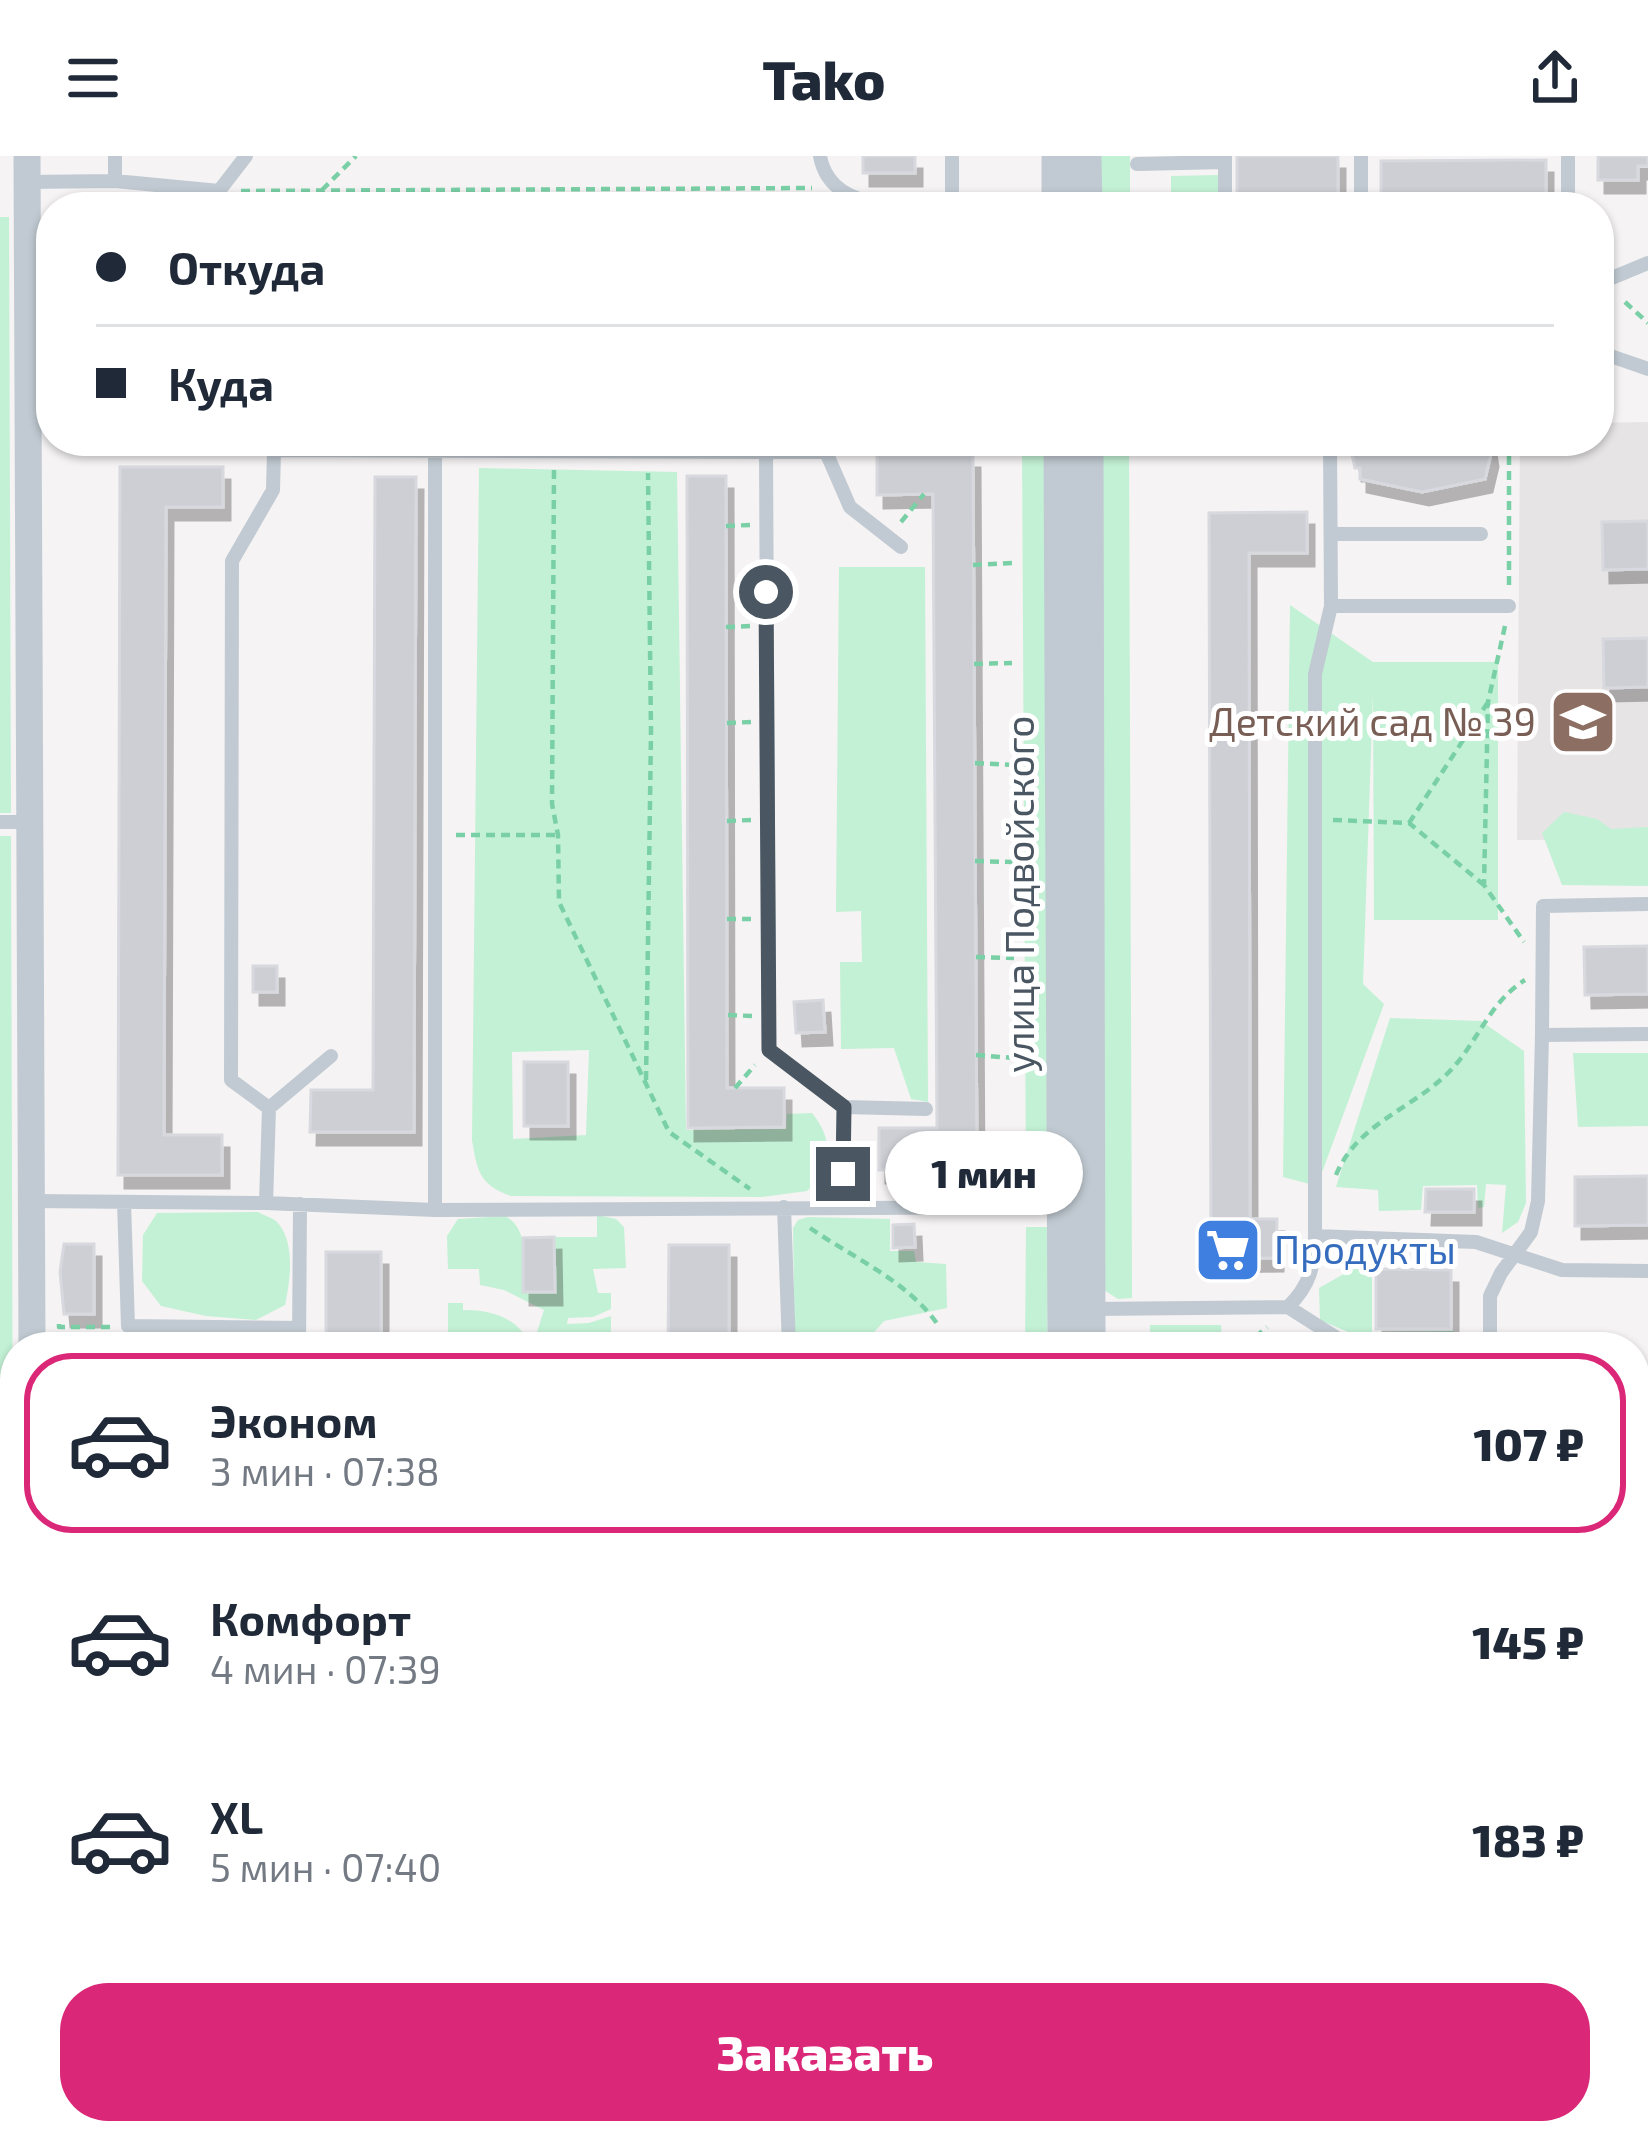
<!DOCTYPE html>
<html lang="ru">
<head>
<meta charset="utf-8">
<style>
	body { margin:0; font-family:"Exo 2",sans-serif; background:#f6f6f7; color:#1f2937; height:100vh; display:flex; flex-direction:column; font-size:45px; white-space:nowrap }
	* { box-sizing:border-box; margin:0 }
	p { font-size:39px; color:#747a83 }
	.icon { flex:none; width:66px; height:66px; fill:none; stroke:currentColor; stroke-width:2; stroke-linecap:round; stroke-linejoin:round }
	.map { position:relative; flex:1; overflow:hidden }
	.sheet { position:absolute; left:0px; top:1176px; width:1650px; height:813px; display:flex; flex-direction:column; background:#fff; border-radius:48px 48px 0 0; box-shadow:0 3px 9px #0004 }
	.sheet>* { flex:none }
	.hud { position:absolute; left:36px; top:36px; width:1578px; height:264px; border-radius:48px; box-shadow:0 3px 9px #0004; display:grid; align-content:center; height:264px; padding:0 60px; background:#fff }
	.end { position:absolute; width:54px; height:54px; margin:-27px; border:15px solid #4a5661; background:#fff; box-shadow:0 0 0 6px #fff }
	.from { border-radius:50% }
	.bubble { position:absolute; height:84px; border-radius:42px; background:#fff; box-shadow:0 3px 9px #0004; font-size:39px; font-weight:800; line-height:84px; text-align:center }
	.hud b { display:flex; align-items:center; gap:42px; height:114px; font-size:45px }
	.hud b+b { border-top:3px solid #e0e1e3 }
	.hud i { width:30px; height:30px; background:#1f2937 }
	ul { padding:21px 0 0; list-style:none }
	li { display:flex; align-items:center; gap:36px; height:180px; margin:0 24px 18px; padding:0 36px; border:6px solid transparent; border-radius:48px }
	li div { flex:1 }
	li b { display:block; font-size:45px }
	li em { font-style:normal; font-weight:800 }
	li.current { border-color:#db2777 }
	li>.icon { width:108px; height:108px; stroke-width:1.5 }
	.primary-button { display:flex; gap:24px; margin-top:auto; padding:24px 60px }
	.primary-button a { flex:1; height:138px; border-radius:48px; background:#db2777; color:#fff; font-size:48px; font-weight:800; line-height:138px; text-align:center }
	header { display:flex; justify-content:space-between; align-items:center; height:156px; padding:0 60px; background:#fff; font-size:54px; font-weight:800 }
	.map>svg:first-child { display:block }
</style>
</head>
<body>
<header><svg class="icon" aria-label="menu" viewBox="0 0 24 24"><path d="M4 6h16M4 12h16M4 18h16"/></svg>Tako<svg class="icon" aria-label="share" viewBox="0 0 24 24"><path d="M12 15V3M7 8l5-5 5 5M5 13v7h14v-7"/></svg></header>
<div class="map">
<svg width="1648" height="1988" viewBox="0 0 1648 1988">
	<defs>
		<filter id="shadow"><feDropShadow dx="7" dy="13" stdDeviation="0" flood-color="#0004"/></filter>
	</defs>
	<rect width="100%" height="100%" fill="#f5f3f3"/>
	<path fill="#fdf9ef" d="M 0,1794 L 15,1795 L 15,1974 L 1017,1974 L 1017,1988 L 0,1988 Z"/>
	<path fill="#e6e4e5" d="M 1648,266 L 1648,683 L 1517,684 L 1520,285 L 1599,285 L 1599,267 Z"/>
	<path fill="#c3f1d5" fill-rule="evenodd" d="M 1100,0 L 1130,0 L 1130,51 L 1100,51 Z
		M 1218,19 L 1219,43 L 1171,44 L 1171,20 Z
		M 0,61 L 9,61 L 11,657 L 0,657 Z
		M 1022,285 L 1046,285 L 1047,1032 L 1026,1032 Z
		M 1099,285 L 1129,285 L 1132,1142 L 1118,1143 L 1104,1134 Z
		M 479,312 L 677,316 L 686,974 L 786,973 L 787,958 L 812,957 C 834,984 833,1011 807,1035 L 762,1041 L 511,1040 C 479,1029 477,1014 472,984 ZM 589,894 L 586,979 L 513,983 L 512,896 Z
		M 839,411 L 925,411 L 928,946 L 911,943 L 894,892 L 841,893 L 840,806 L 862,806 L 861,755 L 836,756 Z
		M 1290,449 L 1373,506 L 1498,506 L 1498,764 L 1374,764 L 1373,537 L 1363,828 L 1384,848 L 1317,1030 L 1283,1021 Z
		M 1564,656 L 1597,663 L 1611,673 L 1648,671 L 1648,730 L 1562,729 L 1542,677 Z
		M 0,680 L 11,680 L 13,1371 L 0,1371 Z
		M 1390,862 L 1481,865 L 1524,895 L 1526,1047 L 1518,1066 L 1502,1077 L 1506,1029 L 1486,1028 L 1484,1051 L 1478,1052 L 1477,1029 L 1423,1030 L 1421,1054 L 1379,1055 L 1378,1034 L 1336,1031 Z
		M 1573,897 L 1648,897 L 1648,970 L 1578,971 Z
		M 258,1056 C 264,1060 272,1061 277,1066 C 296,1086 290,1126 285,1149 L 256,1164 L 206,1160 L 161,1150 L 142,1125 L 143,1079 L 157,1057 Z
		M 597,1059 L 616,1063 L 624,1071 L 626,1112 L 593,1113 L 598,1137 L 611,1137 L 611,1153 L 593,1161 L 568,1162 L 567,1168 L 589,1167 L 611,1160 L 611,1191 L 555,1191 L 559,1184 L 537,1176 L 544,1154 L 504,1134 L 480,1129 L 479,1113 L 448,1113 L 447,1080 L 458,1063 L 505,1060 C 531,1074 523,1109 523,1135 L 554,1136 L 554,1081 L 597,1081 Z
		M 808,1061 L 890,1063 L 890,1095 L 914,1095 L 916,1106 L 946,1108 L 947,1152 L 884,1165 L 861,1191 L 795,1191 L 793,1072 L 798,1064 Z
		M 1026,1071 L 1049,1071 L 1047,1191 L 1025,1191 Z
		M 1372,1102 L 1372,1176 L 1454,1175 L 1453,1190 L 1383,1191 L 1320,1164 L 1319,1132 Z
		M 448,1147 L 463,1147 L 463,1154 C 494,1154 518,1162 532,1191 L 448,1191 Z
		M 1150,1169 L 1221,1169 L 1222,1191 L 1150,1191 Z
		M 1635,1429 L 1648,1429 L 1648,1499 L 1635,1499 Z
		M 1154,1974 L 1230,1974 L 1230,1988 L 1155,1988 Z"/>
	<path fill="#cdcfd5" stroke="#d7d9de" stroke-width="3" filter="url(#shadow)" d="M 863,0 L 915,0 L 915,17 L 863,17 Z
		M 1237,0 L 1338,0 L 1338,51 L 1237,51 Z
		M 1598,0 L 1648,0 L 1648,10 L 1638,10 L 1638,24 L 1598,24 Z
		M 1546,4 L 1546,51 L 1381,51 L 1381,5 Z
		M 1355,285 L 1489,285 L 1491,298 L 1485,323 L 1422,336 L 1360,323 L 1360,312 L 1355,312 L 1352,298 Z
		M 877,299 L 973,299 L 977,1014 L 879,1014 L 879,972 L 937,972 L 933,338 L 877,339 Z
		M 120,311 L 223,311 L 223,351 L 166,351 L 164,979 L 222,979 L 222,1019 L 118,1019 Z
		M 687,320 L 726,320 L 727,932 L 784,932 L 784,971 L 688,972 Z
		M 375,321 L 416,321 L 414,976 L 310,976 L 311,934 L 373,934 Z
		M 1307,356 L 1307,397 L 1249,397 L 1250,1063 L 1277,1063 L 1276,1102 L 1211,1103 L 1209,357 Z
		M 1648,365 L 1648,413 L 1603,414 L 1602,366 Z
		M 1648,482 L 1648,531 L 1604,532 L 1603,483 Z
		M 1648,790 L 1648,838 L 1585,839 L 1584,791 Z
		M 253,810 L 277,810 L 277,836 L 253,836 Z
		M 823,844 L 825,876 L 796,877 L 794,846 Z
		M 524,906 L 568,906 L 568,970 L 524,970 Z
		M 1648,1020 L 1648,1069 L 1575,1070 L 1575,1021 Z
		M 1426,1033 L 1474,1033 L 1474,1056 L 1425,1056 Z
		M 914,1068 L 915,1091 L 893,1092 L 893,1069 Z
		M 554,1081 L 555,1136 L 523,1136 L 523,1082 Z
		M 64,1088 L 94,1088 L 94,1158 L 64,1158 L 60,1116 Z
		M 669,1089 L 729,1089 L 729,1191 L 668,1191 Z
		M 326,1096 L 381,1096 L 381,1191 L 326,1191 Z
		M 1376,1113 L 1451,1114 L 1451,1173 L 1376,1173 Z
		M 1635,1302 L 1648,1302 L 1648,1366 L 1635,1366 Z
		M 1635,1715 L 1648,1715 L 1648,1792 L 1635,1792 Z
		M 137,1974 L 581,1974 L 587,1988 L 137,1988 Z
		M 1234,1974 L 1290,1974 L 1290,1988 L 1234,1988 Z"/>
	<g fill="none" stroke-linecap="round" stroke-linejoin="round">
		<path stroke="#7ad0a6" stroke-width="4.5" stroke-dasharray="9 6" stroke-linecap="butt" d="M 322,34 L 356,0
			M 241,35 L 812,32
			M 80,51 L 148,50
			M 1625,146 L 1648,167
			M 1509,285 L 1509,429
			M 554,314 L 552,648 L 558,679 L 559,746 L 669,976 L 750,1033
			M 901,366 L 924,338
			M 726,370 L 750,369
			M 973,409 L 1012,407
			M 1505,470 L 1488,546 L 1484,729 L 1524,786
			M 726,471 L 751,470
			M 974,508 L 1012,507
			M 727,567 L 751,566
			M 975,607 L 1013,609
			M 1333,664 L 1409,667 L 1484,729
			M 727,665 L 751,664
			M 1409,667 L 1488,546
			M 456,679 L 558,679
			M 975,705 L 1013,706
			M 727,763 L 751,763
			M 976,801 L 1014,802
			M 728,859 L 752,860
			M 976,899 L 1014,902
			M 646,924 L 651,576 L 648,317
			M 735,932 L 755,909
			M 1336,1019 C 1357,968 1410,954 1447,918 C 1477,889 1488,847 1525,824
			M 810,1072 C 852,1101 909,1126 938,1169
			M 59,1168 L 59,1171 L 110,1171
			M 1244,1191 L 1267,1171
			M 1635,1480 L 1648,1480
			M 1635,1639 L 1648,1639
			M 0,1642 L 14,1642
			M 0,1705 L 14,1703
			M 1630,1988 L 1630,1974"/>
		<path stroke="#c1cad2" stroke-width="14" d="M 820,0 C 826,33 853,44 883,49 L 1060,46
			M 952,0 L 952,47
			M 1361,0 L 1361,51
			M 1568,0 L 1568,51
			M 1225,6 L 1225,51
			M 1137,8 L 1225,6 L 1225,0
			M 115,25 L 115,0
			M 27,26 L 115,25 L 219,35 L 220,51
			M 219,35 L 246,0
			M 1599,122 L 1607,161 L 1601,196
			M 1602,126 L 1648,107
			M 1599,196 L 1648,213
			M 265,285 L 274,294 L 766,296 L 826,296 L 850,285
			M 766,296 L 769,894 L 844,951 L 843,1051
			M 826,296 L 850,351 L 901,391
			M 1331,378 L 1481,378
			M 1331,450 L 1509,450
			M 0,666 L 29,666
			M 1542,879 L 1543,750 L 1648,748
			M 844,951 L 926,953
			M 269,952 L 331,900
			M 31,1045 L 266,1047 L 435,1054 L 1064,1051
			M 124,1046 L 128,1170 L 299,1172
			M 266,1047 L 269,952 L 231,924 L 232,405 L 273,334 L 274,294
			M 784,1051 L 789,1191
			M 435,1054 L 435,295
			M 1315,1080 L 1315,518 L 1331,450 L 1330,285
			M 1288,1151 C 1310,1129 1314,1112 1315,1080 L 1476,1086 L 1562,1114 L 1648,1115
			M 1092,1153 L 1288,1151 L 1351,1191
			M 299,1191 L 300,1048
			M 1490,1191 L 1490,1140 L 1501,1117 L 1531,1076 L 1538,1045 L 1542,879 L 1648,878
			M 1635,1250 L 1648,1250
			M 15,1793 L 15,1908
			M 1635,1821 L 1648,1820
			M 16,1974 L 16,1988
			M 1346,1985 L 1451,1988
			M 685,1988 L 685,1974"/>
		<path stroke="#c1cad2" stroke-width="27" d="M 27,0 L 32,1191
			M 1635,1414 L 1648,1414
			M 0,1422 L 15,1422
			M 1635,1688 L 1648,1687"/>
		<path stroke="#c1cad2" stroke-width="33" d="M 1058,0 L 1058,51
			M 1085,0 L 1086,51
			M 1060,285 L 1064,1191
			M 1087,285 L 1089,1191
			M 1091,1974 L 1091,1988"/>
		<path stroke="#b3c2d1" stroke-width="42" d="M 0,1522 L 15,1522
			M 1635,1525 L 1648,1525
			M 1635,1577 L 1648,1577
			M 0,1583 L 15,1583"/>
	</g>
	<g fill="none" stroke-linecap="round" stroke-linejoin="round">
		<path stroke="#4a5661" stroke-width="15" d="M 766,436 L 769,894 L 844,951 L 843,1018"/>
	</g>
	<defs>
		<g id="school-square" transform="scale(3.45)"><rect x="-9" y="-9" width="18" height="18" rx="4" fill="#8d6e63" stroke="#fff"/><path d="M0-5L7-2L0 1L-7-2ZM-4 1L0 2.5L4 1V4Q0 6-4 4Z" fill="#fff"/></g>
		<g id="supermarket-square" transform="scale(3.45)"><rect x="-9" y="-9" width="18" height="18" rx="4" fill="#3f7fe0" stroke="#fff"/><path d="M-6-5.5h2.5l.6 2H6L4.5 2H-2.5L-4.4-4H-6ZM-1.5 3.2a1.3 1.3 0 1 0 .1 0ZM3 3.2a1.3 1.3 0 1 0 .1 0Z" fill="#fff"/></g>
	</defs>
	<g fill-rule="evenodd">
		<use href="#school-square" x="1583" y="566"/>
		<use href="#supermarket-square" x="1228" y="1094"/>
	</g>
	<g text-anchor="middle" stroke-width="10" stroke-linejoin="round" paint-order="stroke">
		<g font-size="39" fill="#785e54" stroke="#fff" text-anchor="end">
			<text x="1536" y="580">Детский сад № 39</text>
		</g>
		<g font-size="39" fill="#4a5661" stroke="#fff">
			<text transform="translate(1020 738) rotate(-90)" y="14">улица Подвойского</text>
		</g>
		<g font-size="39" fill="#366cbe" stroke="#fff" text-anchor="start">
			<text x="1274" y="1108">Продукты</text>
		</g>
	</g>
</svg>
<i class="end from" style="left:766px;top:436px"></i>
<i class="end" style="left:843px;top:1018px"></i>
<div class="bubble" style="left:885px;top:975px;width:198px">1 мин</div>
<div class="hud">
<b><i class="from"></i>Откуда</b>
<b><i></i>Куда</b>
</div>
<section class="sheet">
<ul>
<li class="current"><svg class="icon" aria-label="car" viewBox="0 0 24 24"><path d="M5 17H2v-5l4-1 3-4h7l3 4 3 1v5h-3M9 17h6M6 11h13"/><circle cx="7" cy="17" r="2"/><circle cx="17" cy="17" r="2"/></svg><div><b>Эконом</b><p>3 мин · 07:38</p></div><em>107 ₽</em></li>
<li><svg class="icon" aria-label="car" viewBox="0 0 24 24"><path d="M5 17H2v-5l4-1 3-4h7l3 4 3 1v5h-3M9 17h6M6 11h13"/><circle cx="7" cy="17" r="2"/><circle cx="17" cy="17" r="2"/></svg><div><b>Комфорт</b><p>4 мин · 07:39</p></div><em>145 ₽</em></li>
<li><svg class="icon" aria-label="car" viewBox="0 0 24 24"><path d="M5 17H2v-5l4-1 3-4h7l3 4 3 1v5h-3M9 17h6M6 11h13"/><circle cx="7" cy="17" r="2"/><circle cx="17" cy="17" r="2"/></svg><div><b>XL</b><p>5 мин · 07:40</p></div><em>183 ₽</em></li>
</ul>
<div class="primary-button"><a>Заказать</a></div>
</section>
</div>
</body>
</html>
